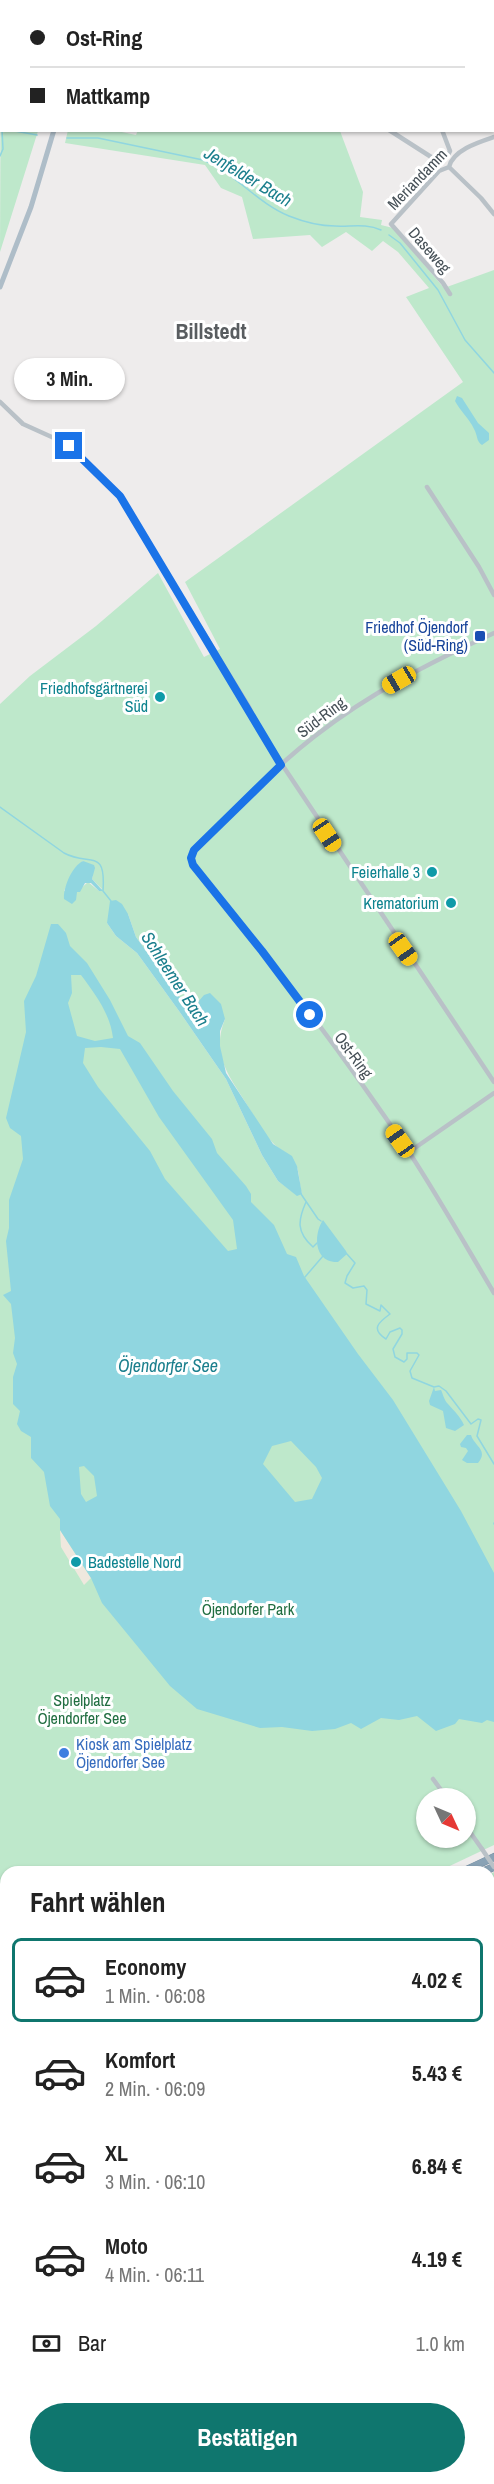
<!DOCTYPE html>
<html lang="de">
<head>
<meta charset="utf-8">
<style>
	body { margin:0; font-family:"Archivo Narrow",sans-serif; background:#f2f2f2; color:#222; height:100vh; display:flex; flex-direction:column; font-size:22px; white-space:nowrap }
	* { box-sizing:border-box; margin:0 }
	p { font-size:20px; color:#767676 }
	.icon { flex:none; width:33px; height:33px; fill:none; stroke:currentColor; stroke-width:2; stroke-linecap:round; stroke-linejoin:round }
	.map { position:relative; flex:1; overflow:hidden }
	.panel { position:absolute; left:0px; top:1866px; width:495px; height:618px; display:flex; flex-direction:column; background:#fff; border-radius:18px 18px 0 0; box-shadow:0 2px 4px #0004 }
	.panel>* { flex:none }
	.guide { position:absolute; left:0px; top:0px; width:495px; height:132px; box-shadow:0 2px 4px #0004; display:grid; align-content:center; height:132px; padding:0 30px; background:#fff }
	.needle { width:39px; rotate:134deg }
	.buttons { position:absolute; left:416px; top:1788px; display:grid; gap:12px }
	.buttons a { display:grid; place-items:center; width:60px; height:60px; border-radius:50%; background:#fff; box-shadow:0 2px 4px #0004; font-size:30px }
	.end { position:absolute; width:27px; height:27px; margin:-14px; border:8px solid #1a73e8; background:#fff; box-shadow:0 0 0 3px #fff }
	.from { border-radius:50% }
	.bubble { position:absolute; height:42px; border-radius:21px; background:#fff; box-shadow:0 2px 4px #0004; font-size:20px; font-weight:800; line-height:42px; text-align:center }
	.car { position:absolute; width:18px; height:36px; margin:-18px -9px; border-radius:8px; box-shadow:0 0 4px 2px #0007; background:linear-gradient(#f5c518 24%,#345 0 40%,#f5c518 0 76%,#345 0 86%,#f5c518 0) }
	.guide b { display:flex; align-items:center; gap:21px; height:57px; font-size:22px }
	.guide b+b { border-top:2px solid #e0e0e0 }
	.guide i { width:15px; height:15px; background:#222 }
	ul { padding:0; list-style:none }
	li { display:flex; align-items:center; gap:18px; height:84px; margin:0 12px 9px; padding:0 18px; border:3px solid transparent; border-radius:9px }
	li div { flex:1 }
	li b { display:block; font-size:22px }
	li em { font-style:normal; font-weight:800 }
	li.on { border-color:#0f766e }
	li>.icon { width:54px; height:54px; stroke-width:1.5 }
	h2 { padding:0 30px; font-size:27px; line-height:72px }
	.pay { display:flex; align-items:center; gap:15px; height:66px; padding:0 30px; font-size:22px }
	.pay p { margin-inline-start:auto }
	.button { display:flex; gap:12px; margin-top:auto; padding:12px 30px }
	.button a { flex:1; height:69px; border-radius:36px; background:#0f766e; color:#fff; font-size:24px; font-weight:800; line-height:69px; text-align:center }
	.map>svg:first-child { display:block }
</style>
</head>
<body>
<div class="map">
<svg width="494" height="2484" viewBox="0 0 494 2484">
	<rect width="100%" height="100%" fill="#eeecec"/>
	<path fill="#bee8cb" fill-rule="evenodd" d="M 1,13 L 2,130 L 38,131 L 0,252 Z
		M 68,130 L 117,131 L 136,135 L 138,130 L 340,131 L 363,192 L 360,217 L 382,220 L 381,225 L 393,228 L 444,288 L 494,270 L 494,1845 L 437,1872 L 6,1872 L 6,1936 L 0,1918 L 0,704 L 30,676 L 96,626 L 158,573 L 204,657 L 220,649 L 185,582 L 463,382 L 406,297 L 429,288 L 398,252 L 383,241 L 372,251 L 346,232 L 322,247 L 310,235 L 253,239 L 242,197 L 221,188 L 205,165 L 65,143 ZM 83,861 L 93,874 L 92,879 L 102,889 L 99,891 L 88,882 L 77,892 L 64,891 L 76,867 ZM 128,914 L 136,937 L 184,1005 L 191,1013 L 200,1010 L 225,1019 C 210,1056 231,1078 249,1108 C 256,1119 262,1132 272,1142 C 280,1151 288,1151 295,1163 C 300,1171 299,1185 302,1194 L 297,1195 L 278,1181 L 262,1155 L 226,1079 L 179,1011 L 137,953 L 116,936 L 107,923 ZM 426,1798 L 465,1798 L 465,1838 L 426,1838 Z
		M 494,1872 L 494,2003 L 489,2007 L 489,1875 Z
		M 494,2076 L 494,2216 L 489,2212 L 489,2080 Z
		M 6,2118 L 6,2286 L 0,2288 L 0,2120 Z
		M 494,2256 L 494,2333 L 489,2337 L 489,2260 Z
		M 6,2295 L 6,2478 L 108,2478 L 102,2484 L 4,2484 L 0,2476 L 0,2296 Z"/>
	<path fill="#efe8de" d="M 60,1530 L 91,1578 L 84,1585 L 61,1547 Z"/>
	<path fill="#90d6e0" fill-rule="evenodd" d="M 457,396 L 462,398 L 478,423 L 489,433 L 489,440 L 482,445 C 476,441 478,436 474,429 C 469,418 460,411 455,401 Z
		M 83,861 L 94,865 L 95,868 L 92,879 L 103,891 L 99,891 L 91,883 L 85,883 L 80,892 L 77,892 L 76,900 L 72,904 L 64,899 C 63,888 72,866 83,861 Z
		M 116,900 L 122,904 L 128,914 L 136,937 L 191,1013 L 200,1010 L 198,1002 L 204,995 L 210,993 L 221,1004 L 225,1019 L 220,1031 L 220,1046 L 226,1073 L 273,1144 L 292,1156 L 297,1166 L 302,1194 L 297,1196 L 278,1181 L 262,1155 L 226,1079 L 179,1011 L 137,953 L 116,936 L 107,923 L 110,901 Z
		M 51,924 L 58,924 L 66,933 L 70,946 L 87,963 L 110,1000 L 128,1036 L 140,1043 L 173,1091 L 212,1139 L 217,1153 L 246,1186 L 251,1194 L 251,1202 L 274,1225 L 287,1254 L 296,1257 L 304,1276 L 358,1354 L 393,1400 L 461,1511 L 494,1573 L 494,1722 L 487,1720 L 482,1723 L 459,1719 L 455,1724 L 436,1731 L 417,1716 L 399,1720 L 381,1718 L 361,1729 L 351,1723 L 335,1729 L 312,1731 L 282,1727 L 260,1728 L 197,1709 L 170,1686 L 102,1603 L 91,1578 L 60,1530 L 60,1519 L 50,1506 L 44,1472 L 31,1458 L 31,1437 L 21,1431 L 17,1424 L 20,1411 L 13,1404 L 13,1377 L 17,1364 L 13,1353 L 15,1338 L 11,1304 L 3,1295 L 11,1291 L 6,1241 L 9,1228 L 9,1200 L 23,1159 L 21,1136 L 10,1128 L 6,1118 L 26,1032 L 24,1001 L 36,976 ZM 71,975 L 81,975 C 95,994 110,1013 113,1038 L 95,1041 L 77,1036 L 68,1003 L 72,993 ZM 101,1047 L 120,1049 L 159,1117 L 233,1220 L 237,1249 L 228,1251 L 165,1179 L 150,1151 L 98,1087 L 83,1063 L 85,1048 ZM 291,1441 L 316,1467 L 322,1478 L 312,1499 L 295,1502 L 263,1464 L 272,1446 ZM 84,1466 L 94,1476 L 97,1496 L 86,1502 L 81,1494 L 79,1467 Z
		M 323,1220 L 346,1251 L 347,1254 L 338,1262 C 314,1263 313,1235 323,1220 Z
		M 434,1387 L 435,1391 L 441,1390 C 443,1394 444,1400 448,1404 C 454,1411 460,1416 464,1425 L 455,1431 L 446,1428 L 443,1411 L 430,1405 L 429,1401 Z
		M 467,1435 L 471,1435 C 474,1446 489,1450 478,1463 L 467,1463 L 462,1460 L 468,1451 L 466,1448 L 461,1447 L 460,1444 Z"/>
	<g fill="none" stroke-linecap="round" stroke-linejoin="round">
		<path stroke="#90d6e0" stroke-width="1.5" d="M 0,46 L 2,51
			M 9,130 L 37,135
			M 67,138 L 98,138 L 203,160 C 235,173 257,203 289,216 C 304,222 319,226 335,226 C 350,227 366,223 381,230
			M 0,156 L 3,149 L 2,130
			M 389,235 L 400,243 L 438,290 L 465,340 L 494,373
			M 0,807 L 64,853 C 90,867 106,847 103,891 L 111,901
			M 301,1194 L 318,1219 L 321,1221
			M 306,1202 C 298,1220 296,1232 313,1247 L 317,1243
			M 346,1253 L 355,1263 L 347,1276 L 345,1283 L 353,1288 L 364,1286 L 367,1290 L 366,1304 L 380,1311 L 381,1305 L 390,1314 C 379,1322 370,1329 386,1339 L 390,1332 L 400,1328 L 402,1330 L 402,1334 L 393,1349 L 395,1357 L 404,1362 L 407,1359 L 407,1353 L 417,1353 L 419,1355 L 410,1371 L 412,1378 L 434,1387 L 439,1386 L 446,1391 L 471,1424 L 478,1419 L 481,1420 L 477,1436 L 494,1464
			M 305,1277 L 323,1256
			M 494,1523 L 494,1524
			M 489,2097 L 494,2097
			M 0,2232 L 6,2216
			M 0,2252 L 0,2253"/>
		<g stroke="#748da1" stroke-width="8">
			<path id="highway" d="M 462,1872 L 494,1857
				M 482,1872 L 494,1867
				M 0,2076 L 6,2074
				M 0,2095 L 6,2092
				M 0,2116 L 6,2114"/>
		</g>
		<path stroke="#b9c1c7" stroke-width="4.5" d="M 284,0 L 284,2
			M 358,0 L 359,2
			M 310,2 L 314,0
			M 446,2 L 450,0
			M 0,6 L 2,2
			M 389,130 L 439,162 L 447,157 L 450,151 L 442,130
			M 449,167 L 481,198 L 494,214
			M 450,294 L 443,283 L 391,224 L 439,171 L 449,167 C 453,150 479,142 494,137
			M 0,402 L 23,424 L 65,443 L 117,492 L 249,707 L 263,736 L 494,1082
			M 427,487 L 479,567 L 494,595
			M 494,633 C 431,662 370,693 315,736 C 271,770 233,811 194,850 L 191,858 L 195,868 C 271,959 343,1054 409,1152 C 439,1198 466,1246 494,1293
			M 409,1152 L 494,1093
			M 433,1779 L 447,1798
			M 465,1825 L 482,1849
			M 0,1929 L 6,1951
			M 489,2009 L 494,2006
			M 489,2344 L 494,2340
			M 413,2478 L 418,2484
			M 257,2484 L 265,2478"/>
		<path stroke="#aebdc8" stroke-width="5" d="M 117,2 L 118,0
			M 0,287 L 31,207 L 54,130
			M 489,2223 L 494,2226
			M 0,2291 L 6,2290"/>
		<use href="#highway" stroke="#89a2b5" stroke-width="7"/>
		<path stroke="#b9c1c7" stroke-width="4.5" d="M 482,1849 L 494,1867"/>
	</g>
	<g fill="none" stroke-linecap="round" stroke-linejoin="round">
		<path stroke="#1a73e8" stroke-width="8" d="M 69,446 L 120,496 L 281,765 L 194,850 L 191,858 L 193,865 L 262,951 L 310,1015"/>
	</g>
	<rect fill="#1a4fb4" stroke="#fff" stroke-width="2" x="474" y="630" width="12" height="12" rx="3"/>
	<g fill="#0f9aa8" stroke="#fff" stroke-width="2">
		<circle cx="160" cy="697" r="6"/>
		<circle cx="432" cy="872" r="6"/>
		<circle cx="451" cy="903" r="6"/>
		<circle cx="76" cy="1562" r="6"/>
	</g>
	<circle fill="#3f7fe0" stroke="#fff" stroke-width="2" cx="64" cy="1753" r="6"/>
	<g text-anchor="middle" stroke-width="6" stroke-linejoin="round" paint-order="stroke">
		<g font-size="16" fill="#465057" stroke="#fff">
			<text transform="translate(417 179) rotate(-46)" y="6">Meriandamm</text>
			<text transform="translate(430 250) rotate(49)" y="6">Daseweg</text>
			<text transform="translate(321 717) rotate(-37)" y="6">Süd-Ring</text>
			<text transform="translate(354 1055) rotate(54)" y="6">Ost-Ring</text>
		</g>
		<g font-size="16" fill="#164399" stroke="#fff" text-anchor="end">
			<text x="468" y="633">Friedhof Öjendorf<tspan x="468" dy="18">(Süd-Ring)</tspan></text>
		</g>
		<g font-size="16" fill="#0d838f" stroke="#fff" text-anchor="end">
			<text x="148" y="694">Friedhofsgärtnerei<tspan x="148" dy="18">Süd</tspan></text>
			<text x="420" y="878">Feierhalle 3</text>
			<text x="439" y="909">Krematorium</text>
			<text x="88" y="1568" text-anchor="start">Badestelle Nord</text>
		</g>
		<g font-size="16" fill="#216e41" stroke="#fff">
			<text x="248" y="1615">Öjendorfer Park</text>
			<text x="82" y="1706">Spielplatz<tspan x="82" dy="18">Öjendorfer See</tspan></text>
		</g>
		<g font-size="16" fill="#366cbe" stroke="#fff" text-anchor="start">
			<text x="76" y="1750">Kiosk am Spielplatz<tspan x="76" dy="18">Öjendorfer See</tspan></text>
		</g>
		<g font-size="18" font-style="italic" fill="#1b7f8d" stroke="#fff">
			<text transform="translate(248 177) rotate(31)" y="6">Jenfelder Bach</text>
			<text transform="translate(175 979) rotate(57)" y="6">Schleemer Bach</text>
			<text x="168" y="1372">Öjendorfer See</text>
		</g>
		<g font-size="22" font-weight="bold" fill="#595d60" stroke="#fff">
			<text x="211" y="339">Billstedt</text>
		</g>
	</g>
</svg>
<div class="buttons">
<a><svg class="needle" viewBox="-14 -14 28 28"><path d="M0-13l5 13h-10z" fill="#e53935"/><path d="M0 13l5-13h-10z" fill="#767676"/></svg></a>
</div>
<i class="end from" style="left:310px;top:1015px"></i>
<i class="end" style="left:69px;top:446px"></i>
<div class="bubble" style="left:14px;top:358px;width:111px">3 Min.</div>
<i class="car" style="left:399px;top:680px;rotate:240deg"></i>
<i class="car" style="left:327px;top:835px;rotate:146deg"></i>
<i class="car" style="left:403px;top:949px;rotate:145deg"></i>
<i class="car" style="left:400px;top:1141px;rotate:325deg"></i>
<div class="guide">
<b><i class="from"></i>Ost-Ring</b>
<b><i></i>Mattkamp</b>
</div>
<section class="panel">
<h2>Fahrt wählen</h2>
<ul>
<li class="on"><svg class="icon" aria-label="car" viewBox="0 0 24 24"><path d="M5 17H2v-5l4-1 3-4h7l3 4 3 1v5h-3M9 17h6M6 11h13"/><circle cx="7" cy="17" r="2"/><circle cx="17" cy="17" r="2"/></svg><div><b>Economy</b><p>1 Min. · 06:08</p></div><em>4.02 €</em></li>
<li><svg class="icon" aria-label="car" viewBox="0 0 24 24"><path d="M5 17H2v-5l4-1 3-4h7l3 4 3 1v5h-3M9 17h6M6 11h13"/><circle cx="7" cy="17" r="2"/><circle cx="17" cy="17" r="2"/></svg><div><b>Komfort</b><p>2 Min. · 06:09</p></div><em>5.43 €</em></li>
<li><svg class="icon" aria-label="car" viewBox="0 0 24 24"><path d="M5 17H2v-5l4-1 3-4h7l3 4 3 1v5h-3M9 17h6M6 11h13"/><circle cx="7" cy="17" r="2"/><circle cx="17" cy="17" r="2"/></svg><div><b>XL</b><p>3 Min. · 06:10</p></div><em>6.84 €</em></li>
<li><svg class="icon" aria-label="car" viewBox="0 0 24 24"><path d="M5 17H2v-5l4-1 3-4h7l3 4 3 1v5h-3M9 17h6M6 11h13"/><circle cx="7" cy="17" r="2"/><circle cx="17" cy="17" r="2"/></svg><div><b>Moto</b><p>4 Min. · 06:11</p></div><em>4.19 €</em></li>
</ul>
<div class="pay"><svg class="icon" aria-label="cash" viewBox="0 0 24 24"><path d="M3 7h18v10H3z"/><circle cx="12" cy="12" r="2"/></svg>Bar<p>1.0 km</p></div>
<div class="button"><a>Bestätigen</a></div>
</section>
</div>
</body>
</html>
